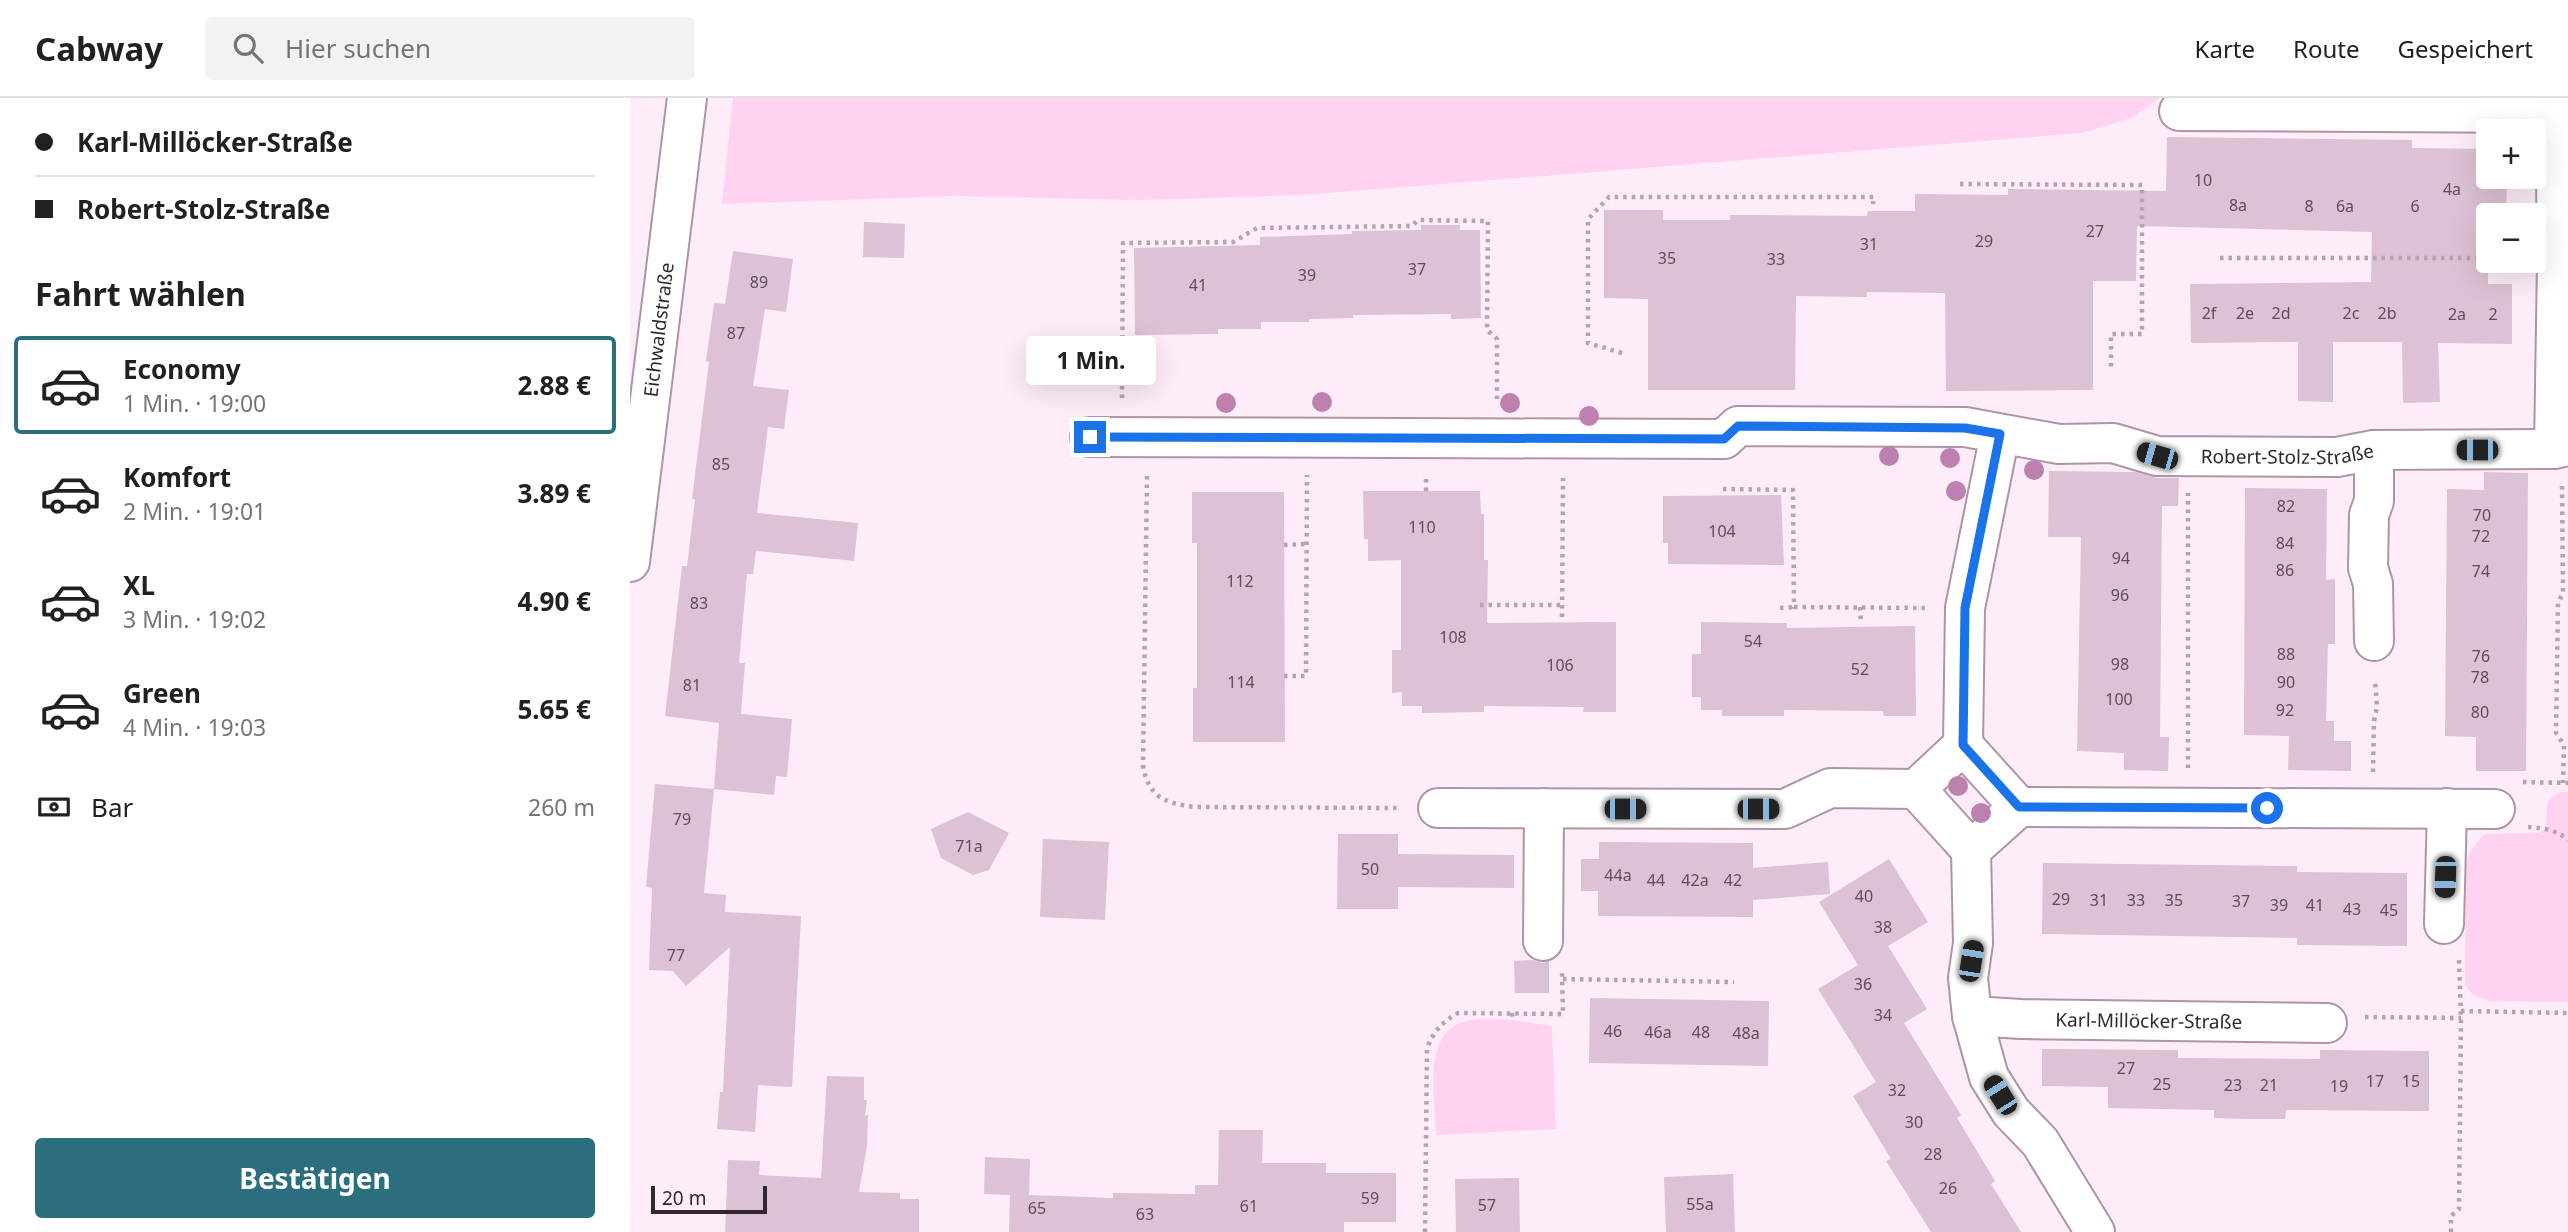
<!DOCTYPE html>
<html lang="de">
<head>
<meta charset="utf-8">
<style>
	body { margin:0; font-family:"Noto Sans",sans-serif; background:#f2f2f2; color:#202124; height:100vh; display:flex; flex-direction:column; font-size:26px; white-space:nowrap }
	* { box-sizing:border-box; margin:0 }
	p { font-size:23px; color:#757577 }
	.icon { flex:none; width:38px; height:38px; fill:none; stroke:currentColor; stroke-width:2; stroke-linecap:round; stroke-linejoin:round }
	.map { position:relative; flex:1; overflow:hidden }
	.drawer { display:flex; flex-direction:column; background:#fff; width:630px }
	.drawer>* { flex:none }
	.banner { display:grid; align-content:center; height:154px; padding:0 35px; background:#fff }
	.controls { position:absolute; left:1846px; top:21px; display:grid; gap:14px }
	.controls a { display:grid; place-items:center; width:70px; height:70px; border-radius:7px; background:#fff; box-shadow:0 7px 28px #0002; font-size:35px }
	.scale { position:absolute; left:21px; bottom:18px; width:116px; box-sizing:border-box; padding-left:7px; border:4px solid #32272f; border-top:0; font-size:19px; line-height:24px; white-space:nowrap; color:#32272f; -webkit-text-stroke:5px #feecf8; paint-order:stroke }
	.end { position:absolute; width:32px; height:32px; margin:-16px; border:9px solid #1a73e8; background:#fff; box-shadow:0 0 0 4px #fff }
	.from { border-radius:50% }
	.bubble { position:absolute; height:49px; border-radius:7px; background:#fff; box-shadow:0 7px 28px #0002; font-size:23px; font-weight:700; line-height:49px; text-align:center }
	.car { position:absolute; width:21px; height:42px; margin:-21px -10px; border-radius:9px; box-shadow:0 0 5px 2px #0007; background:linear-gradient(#222 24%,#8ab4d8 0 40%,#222 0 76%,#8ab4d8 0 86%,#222 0) }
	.banner b { display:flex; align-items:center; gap:24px; height:66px; font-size:26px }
	.banner b+b { border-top:2px solid #e0e0e0 }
	.banner i { width:18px; height:18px; background:#202124 }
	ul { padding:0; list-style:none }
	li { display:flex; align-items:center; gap:21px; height:98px; margin:0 14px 10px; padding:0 21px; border:4px solid transparent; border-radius:7px }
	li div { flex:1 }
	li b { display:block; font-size:26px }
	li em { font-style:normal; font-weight:700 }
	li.active { border-color:#2b6f7f }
	li>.icon { width:63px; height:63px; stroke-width:1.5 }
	h2 { padding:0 35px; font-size:32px; line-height:84px }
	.pay { display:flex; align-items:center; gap:18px; height:77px; padding:0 35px; font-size:26px }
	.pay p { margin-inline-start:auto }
	.action { display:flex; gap:14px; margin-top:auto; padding:14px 35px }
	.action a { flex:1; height:80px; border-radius:7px; background:#2b6f7f; color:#fff; font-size:28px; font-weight:700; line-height:80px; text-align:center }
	header { display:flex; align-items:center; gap:42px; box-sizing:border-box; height:98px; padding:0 35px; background:#fff; border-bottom:2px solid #e0e0e0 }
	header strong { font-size:33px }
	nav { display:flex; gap:38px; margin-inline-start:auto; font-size:24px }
	.search { width:490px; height:63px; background:#f2f2f2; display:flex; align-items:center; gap:18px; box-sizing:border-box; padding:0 24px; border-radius:7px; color:#757577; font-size:26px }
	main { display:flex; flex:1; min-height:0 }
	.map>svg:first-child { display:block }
</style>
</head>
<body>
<header>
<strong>Cabway</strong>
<div class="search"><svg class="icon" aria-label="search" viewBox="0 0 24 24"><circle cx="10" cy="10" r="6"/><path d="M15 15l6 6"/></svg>Hier suchen</div>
<nav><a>Karte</a><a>Route</a><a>Gespeichert</a></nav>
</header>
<main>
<section class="drawer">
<div class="banner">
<b><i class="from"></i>Karl-Millöcker-Straße</b>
<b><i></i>Robert-Stolz-Straße</b>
</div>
<h2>Fahrt wählen</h2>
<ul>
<li class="active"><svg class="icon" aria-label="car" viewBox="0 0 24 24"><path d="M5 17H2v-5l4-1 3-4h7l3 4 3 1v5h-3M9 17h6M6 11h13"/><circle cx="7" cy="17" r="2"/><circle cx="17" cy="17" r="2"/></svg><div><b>Economy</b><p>1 Min. · 19:00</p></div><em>2.88 €</em></li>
<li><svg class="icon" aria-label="car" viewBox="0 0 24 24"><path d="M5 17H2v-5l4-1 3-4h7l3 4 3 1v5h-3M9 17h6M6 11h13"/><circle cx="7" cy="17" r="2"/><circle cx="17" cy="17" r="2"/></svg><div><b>Komfort</b><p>2 Min. · 19:01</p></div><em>3.89 €</em></li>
<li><svg class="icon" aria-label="car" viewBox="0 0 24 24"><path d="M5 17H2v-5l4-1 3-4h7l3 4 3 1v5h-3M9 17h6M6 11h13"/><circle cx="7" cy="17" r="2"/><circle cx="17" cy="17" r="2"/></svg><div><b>XL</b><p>3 Min. · 19:02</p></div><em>4.90 €</em></li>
<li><svg class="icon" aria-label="car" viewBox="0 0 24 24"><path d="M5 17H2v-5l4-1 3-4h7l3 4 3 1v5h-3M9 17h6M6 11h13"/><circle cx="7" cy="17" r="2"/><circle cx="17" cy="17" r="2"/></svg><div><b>Green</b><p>4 Min. · 19:03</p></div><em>5.65 €</em></li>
</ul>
<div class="pay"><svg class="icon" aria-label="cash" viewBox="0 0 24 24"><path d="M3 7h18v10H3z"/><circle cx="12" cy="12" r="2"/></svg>Bar<p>260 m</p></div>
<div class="action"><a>Bestätigen</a></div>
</section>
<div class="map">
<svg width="1938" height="1134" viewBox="0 0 1938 1134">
	<rect width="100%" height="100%" fill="#feecf8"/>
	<path fill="#fed2f0" d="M 103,0 L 1530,0 L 1502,20 L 1451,35 L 673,97 L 511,102 L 325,98 L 92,106 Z
		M 1931,694 L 1938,694 L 1938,904 L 1859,903 C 1848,899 1839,897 1835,885 L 1836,765 C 1840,752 1846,745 1855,736 L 1909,735 L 1914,732 C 1921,717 1909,701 1931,694 Z
		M 883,922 L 922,928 L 926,1031 L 806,1037 C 805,1005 793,941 828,926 C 844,919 866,922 883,922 Z"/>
	<path fill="#ddc1d4" d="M 1537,39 L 1782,42 L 1782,50 L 1858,51 L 1858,79 L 1904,79 L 1904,71 L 1904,87 L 1877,86 L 1876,117 L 1858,117 L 1858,186 L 1882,186 L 1882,246 L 1808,245 L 1810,304 L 1773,305 L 1772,244 L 1703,244 L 1703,304 L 1668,303 L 1668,244 L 1561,245 L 1560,186 L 1741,184 L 1742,134 L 1507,128 L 1506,183 L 1463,183 L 1463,292 L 1316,293 L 1315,195 L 1237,194 L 1237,199 L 1166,198 L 1165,292 L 1018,292 L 1018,201 L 974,200 L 974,112 L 1033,112 L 1033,122 L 1100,122 L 1100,117 L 1237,118 L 1238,113 L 1285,113 L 1285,96 L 1378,97 L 1378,91 L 1536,93 Z
		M 234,124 L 275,126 L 274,160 L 233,159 Z
		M 791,127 L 830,127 L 830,132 L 850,132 L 851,220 L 821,221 L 821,216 L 723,217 L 723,220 L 679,221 L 679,224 L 631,224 L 631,231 L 588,231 L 588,236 L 505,237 L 504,150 L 630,147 L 630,139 L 722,136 L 722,133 L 791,132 Z
		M 103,153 L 163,161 L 156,214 L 135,211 L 123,288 L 159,292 L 154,331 L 138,329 L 127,415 L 228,425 L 224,463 L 126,453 L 123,476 L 117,476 L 109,565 L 115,565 L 111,616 L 162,621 L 157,679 L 146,678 L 144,697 L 84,691 L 89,625 L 35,618 L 52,468 L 57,468 L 65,401 L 62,401 L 79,264 L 76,263 L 84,205 L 95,206 Z
		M 1419,373 L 1506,374 L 1527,380 L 1549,380 L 1548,408 L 1532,408 L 1530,639 L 1539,639 L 1538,673 L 1494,672 L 1494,655 L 1447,653 L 1451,439 L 1418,439 Z
		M 1854,374 L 1898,375 L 1896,673 L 1846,673 L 1846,639 L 1815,638 L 1817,391 L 1854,392 Z
		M 1615,390 L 1697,391 L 1696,482 L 1705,481 L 1705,546 L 1698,546 L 1696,623 L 1704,623 L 1704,643 L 1721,643 L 1721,673 L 1658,672 L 1659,638 L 1614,637 Z
		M 733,393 L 850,393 L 851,416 L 854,416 L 854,462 L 858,462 L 857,525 L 986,524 L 986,614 L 953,614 L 954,609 L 854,608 L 854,614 L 792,615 L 792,608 L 772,608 L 772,594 L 762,595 L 762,552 L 771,552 L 771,462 L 738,463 L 738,441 L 734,441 Z
		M 562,394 L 654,394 L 655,644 L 563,644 L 563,590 L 567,590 L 567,445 L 562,445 Z
		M 1151,397 L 1154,467 L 1038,466 L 1038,445 L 1033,445 L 1033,398 Z
		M 1071,524 L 1157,525 L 1157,530 L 1285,528 L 1286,618 L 1254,618 L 1253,613 L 1154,612 L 1154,618 L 1092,618 L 1092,612 L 1071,612 L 1071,599 L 1062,599 L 1062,556 L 1071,556 Z
		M 25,686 L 84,691 L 74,795 L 96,797 L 95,814 L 171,818 L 162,989 L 128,987 L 125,1034 L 87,1031 L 90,994 L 93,994 L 100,849 L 56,888 L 43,873 L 19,872 L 22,790 L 16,789 Z
		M 338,714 L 379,735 L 359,772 L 343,777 L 311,760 L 301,731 Z
		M 708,736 L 768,736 L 768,756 L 884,757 L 884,790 L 768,789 L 768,811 L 707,811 Z
		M 413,741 L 479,744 L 475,822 L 410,819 Z
		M 969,744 L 1123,745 L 1123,770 L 1198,764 L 1200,796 L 1123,802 L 1123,819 L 968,818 L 968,793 L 951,793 L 951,761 L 969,761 Z
		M 1259,761 L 1298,824 L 1258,848 L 1297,911 L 1274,925 L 1331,1017 L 1327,1020 L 1365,1083 L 1361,1086 L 1391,1134 L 1301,1134 L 1256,1063 L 1261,1061 L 1223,998 L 1246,984 L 1188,891 L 1228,867 L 1189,804 Z
		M 1413,765 L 1667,768 L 1667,774 L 1777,775 L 1777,848 L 1667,847 L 1667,840 L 1412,836 Z
		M 903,862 L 912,865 L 919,863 L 919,895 L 885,895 L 884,863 Z
		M 960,900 L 1139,903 L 1138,968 L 959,965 Z
		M 1412,951 L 1548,952 L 1548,960 L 1690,961 L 1690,952 L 1799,953 L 1799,1013 L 1656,1012 L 1655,1021 L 1621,1021 L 1584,1020 L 1584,1012 L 1478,1010 L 1478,989 L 1412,988 Z
		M 197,978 L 234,979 L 234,1002 L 237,1002 L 235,1018 L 238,1017 L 237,1048 L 229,1094 L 270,1095 L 270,1101 L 289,1101 L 289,1134 L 95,1134 L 98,1062 L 130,1063 L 129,1077 L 191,1080 Z
		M 589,1032 L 633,1032 L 632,1065 L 696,1065 L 696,1075 L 766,1075 L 766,1124 L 714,1124 L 714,1134 L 379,1134 L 380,1097 L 354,1096 L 355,1059 L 400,1061 L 399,1097 L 483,1100 L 483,1095 L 565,1096 L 565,1087 L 588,1087 Z
		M 1103,1076 L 1105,1134 L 1036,1134 L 1034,1079 Z
		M 889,1080 L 890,1134 L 826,1134 L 825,1081 Z"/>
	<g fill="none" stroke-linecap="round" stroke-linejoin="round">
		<g stroke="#af94a6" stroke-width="42">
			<g id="minor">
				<path d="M 1549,13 L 1925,15"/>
				<path id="s1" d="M 460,339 L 1094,341 L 1108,328 L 1335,329 L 1429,346 L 1483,345 L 1527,358 L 1707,359 L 1744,352 L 1924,351 L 1938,348"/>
				<path d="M 1924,351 L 1927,162 L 1925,0"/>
				<path d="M 1744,352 L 1744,403 L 1739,417 L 1738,470 L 1743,486 L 1744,543"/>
				<path id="s2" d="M 0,464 L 57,0"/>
				<path d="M 1333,647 L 1389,709 L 1341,752 L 1343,845 L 1338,880 L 1342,918 L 1359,979 L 1381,1014 L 1410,1044 L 1465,1134"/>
				<path d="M 1389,709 L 1865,711"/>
				<path d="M 808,710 L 1155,711 L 1200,690 L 1286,691"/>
				<path d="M 1341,752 L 1286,691 L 1333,647 L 1335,510 L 1370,336"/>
				<path d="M 1814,826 L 1817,710"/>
				<path d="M 913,843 L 914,710"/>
				<path id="s3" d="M 1342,918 L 1391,921 L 1697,925"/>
			</g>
		</g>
		<path stroke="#b4a4af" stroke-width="4.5" stroke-dasharray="3.5 5" stroke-linecap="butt" d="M 1330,86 L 1512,87 L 1512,236 L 1481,236 L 1481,270
			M 1590,160 L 1858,160
			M 992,255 L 958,245 L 958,121 L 979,99 L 1244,99 L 1243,106
			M 492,300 L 493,145 L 603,144 L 627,130 L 782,128 L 788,122 L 858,123 L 857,232 L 867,241 L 867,301
			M 517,378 L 513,667 C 518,699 535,705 564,709 L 770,710
			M 1932,388 L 1933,495 L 1928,505 L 1926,635 L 1934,647 L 1933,685
			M 1093,391 L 1163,392 L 1164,509 L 1297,510
			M 796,393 L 796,379
			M 654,447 L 676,446
			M 850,507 L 932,507
			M 1230,509 L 1231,523
			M 1150,510 L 1164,509
			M 932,519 L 933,380
			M 654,578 L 676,578 L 677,377
			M 1558,670 L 1558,395
			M 1743,674 L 1744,623 L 1747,609 L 1745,582
			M 1893,684 L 1938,685
			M 1898,729 C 1913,730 1927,732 1938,742
			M 933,881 L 1104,884
			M 1831,913 L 1938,915
			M 882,915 L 883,922
			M 1735,919 L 1831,920
			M 795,1134 L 797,950 C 804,933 812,924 828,915 L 933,916 L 932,875
			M 1821,1134 L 1821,1118 L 1829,1111 L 1831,920 L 1829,862"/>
		<use href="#minor" stroke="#fff" stroke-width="38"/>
	</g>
	<g fill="#be81af">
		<circle cx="692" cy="304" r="10"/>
		<circle cx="596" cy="305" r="10"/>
		<circle cx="880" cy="305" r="10"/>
		<circle cx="959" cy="318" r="10"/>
		<circle cx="1259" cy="358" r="10"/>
		<circle cx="1320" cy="360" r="10"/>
		<circle cx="1404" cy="372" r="10"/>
		<circle cx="1326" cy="393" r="10"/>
		<circle cx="1328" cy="688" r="10"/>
		<circle cx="1351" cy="715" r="10"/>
	</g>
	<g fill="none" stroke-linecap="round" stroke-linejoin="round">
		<path stroke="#1a73e8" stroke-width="9" d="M 460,339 L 1094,341 L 1108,328 L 1335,330 L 1370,336 L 1335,510 L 1333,647 L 1389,709 L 1637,710"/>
	</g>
	<g text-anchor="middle" stroke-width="7" stroke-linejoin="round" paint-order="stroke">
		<g font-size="16" fill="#5d4e58">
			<text x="1573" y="88">10</text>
			<text x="1822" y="97">4a</text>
			<text x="1608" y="113">8a</text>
			<text x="1679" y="114">8</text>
			<text x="1715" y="114">6a</text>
			<text x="1785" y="114">6</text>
			<text x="1465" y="139">27</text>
			<text x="1354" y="149">29</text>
			<text x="1239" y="152">31</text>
			<text x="1037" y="166">35</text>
			<text x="1146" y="167">33</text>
			<text x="787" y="177">37</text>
			<text x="677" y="183">39</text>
			<text x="129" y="190">89</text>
			<text x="568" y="193">41</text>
			<text x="1579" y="221">2f</text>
			<text x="1615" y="221">2e</text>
			<text x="1651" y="221">2d</text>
			<text x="1721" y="221">2c</text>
			<text x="1757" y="221">2b</text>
			<text x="1827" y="222">2a</text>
			<text x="1863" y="222">2</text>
			<text x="106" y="241">87</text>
			<text x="91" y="372">85</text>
			<text x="1656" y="414">82</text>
			<text x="1852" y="423">70</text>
			<text x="792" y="435">110</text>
			<text x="1092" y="439">104</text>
			<text x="1851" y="444">72</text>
			<text x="1655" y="451">84</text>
			<text x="1491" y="466">94</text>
			<text x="1655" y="478">86</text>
			<text x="1851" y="479">74</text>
			<text x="610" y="489">112</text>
			<text x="1490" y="503">96</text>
			<text x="69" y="511">83</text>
			<text x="823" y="545">108</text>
			<text x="1123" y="549">54</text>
			<text x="1656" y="562">88</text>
			<text x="1851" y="564">76</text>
			<text x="1490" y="572">98</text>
			<text x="930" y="573">106</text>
			<text x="1230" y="577">52</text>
			<text x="1850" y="585">78</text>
			<text x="611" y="590">114</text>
			<text x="1656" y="590">90</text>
			<text x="62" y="593">81</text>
			<text x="1489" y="607">100</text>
			<text x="1655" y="618">92</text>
			<text x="1850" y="620">80</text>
			<text x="52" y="727">79</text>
			<text x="339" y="754">71a</text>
			<text x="740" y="777">50</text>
			<text x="988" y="783">44a</text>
			<text x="1026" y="788">44</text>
			<text x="1065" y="788">42a</text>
			<text x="1103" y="788">42</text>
			<text x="1234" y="804">40</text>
			<text x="1431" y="807">29</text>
			<text x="1469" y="808">31</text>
			<text x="1506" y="808">33</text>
			<text x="1544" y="808">35</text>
			<text x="1611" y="809">37</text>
			<text x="1649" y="813">39</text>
			<text x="1685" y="813">41</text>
			<text x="1722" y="817">43</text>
			<text x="1759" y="818">45</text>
			<text x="1253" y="835">38</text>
			<text x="46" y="863">77</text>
			<text x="1233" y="892">36</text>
			<text x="1253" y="923">34</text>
			<text x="983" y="939">46</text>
			<text x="1028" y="940">46a</text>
			<text x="1071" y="940">48</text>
			<text x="1116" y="941">48a</text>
			<text x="1496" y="976">27</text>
			<text x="1745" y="989">17</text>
			<text x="1781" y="989">15</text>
			<text x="1532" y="992">25</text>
			<text x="1603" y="993">23</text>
			<text x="1639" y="993">21</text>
			<text x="1709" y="994">19</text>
			<text x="1267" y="998">32</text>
			<text x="1284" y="1030">30</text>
			<text x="1303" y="1062">28</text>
			<text x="1318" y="1096">26</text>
			<text x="740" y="1106">59</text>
			<text x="1070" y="1112">55a</text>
			<text x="857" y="1113">57</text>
			<text x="619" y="1114">61</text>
			<text x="407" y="1116">65</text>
			<text x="515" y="1122">63</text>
		</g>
		<g font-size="19" fill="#32272f" stroke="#feecf8">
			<text dy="7" stroke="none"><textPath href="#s2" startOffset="234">Eichwaldstraße</textPath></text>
			<text dy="7" stroke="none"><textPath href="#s1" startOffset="1206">Robert-Stolz-Straße</textPath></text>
			<text dy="7" stroke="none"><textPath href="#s3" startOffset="177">Karl-Millöcker-Straße</textPath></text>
		</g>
	</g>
</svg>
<div class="controls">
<a>+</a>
<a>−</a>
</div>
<div class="scale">20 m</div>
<i class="end from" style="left:1637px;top:710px"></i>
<i class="end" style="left:460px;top:339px"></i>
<div class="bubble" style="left:396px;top:238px;width:130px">1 Min.</div>
<i class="car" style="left:1847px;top:352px;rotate:270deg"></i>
<i class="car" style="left:1527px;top:358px;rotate:286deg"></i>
<i class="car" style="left:995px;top:711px;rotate:90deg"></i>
<i class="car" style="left:1128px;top:711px;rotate:90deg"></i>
<i class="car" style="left:1815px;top:779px;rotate:182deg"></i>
<i class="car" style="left:1341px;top:863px;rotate:9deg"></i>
<i class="car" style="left:1370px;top:997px;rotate:328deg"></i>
</div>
</main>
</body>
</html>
